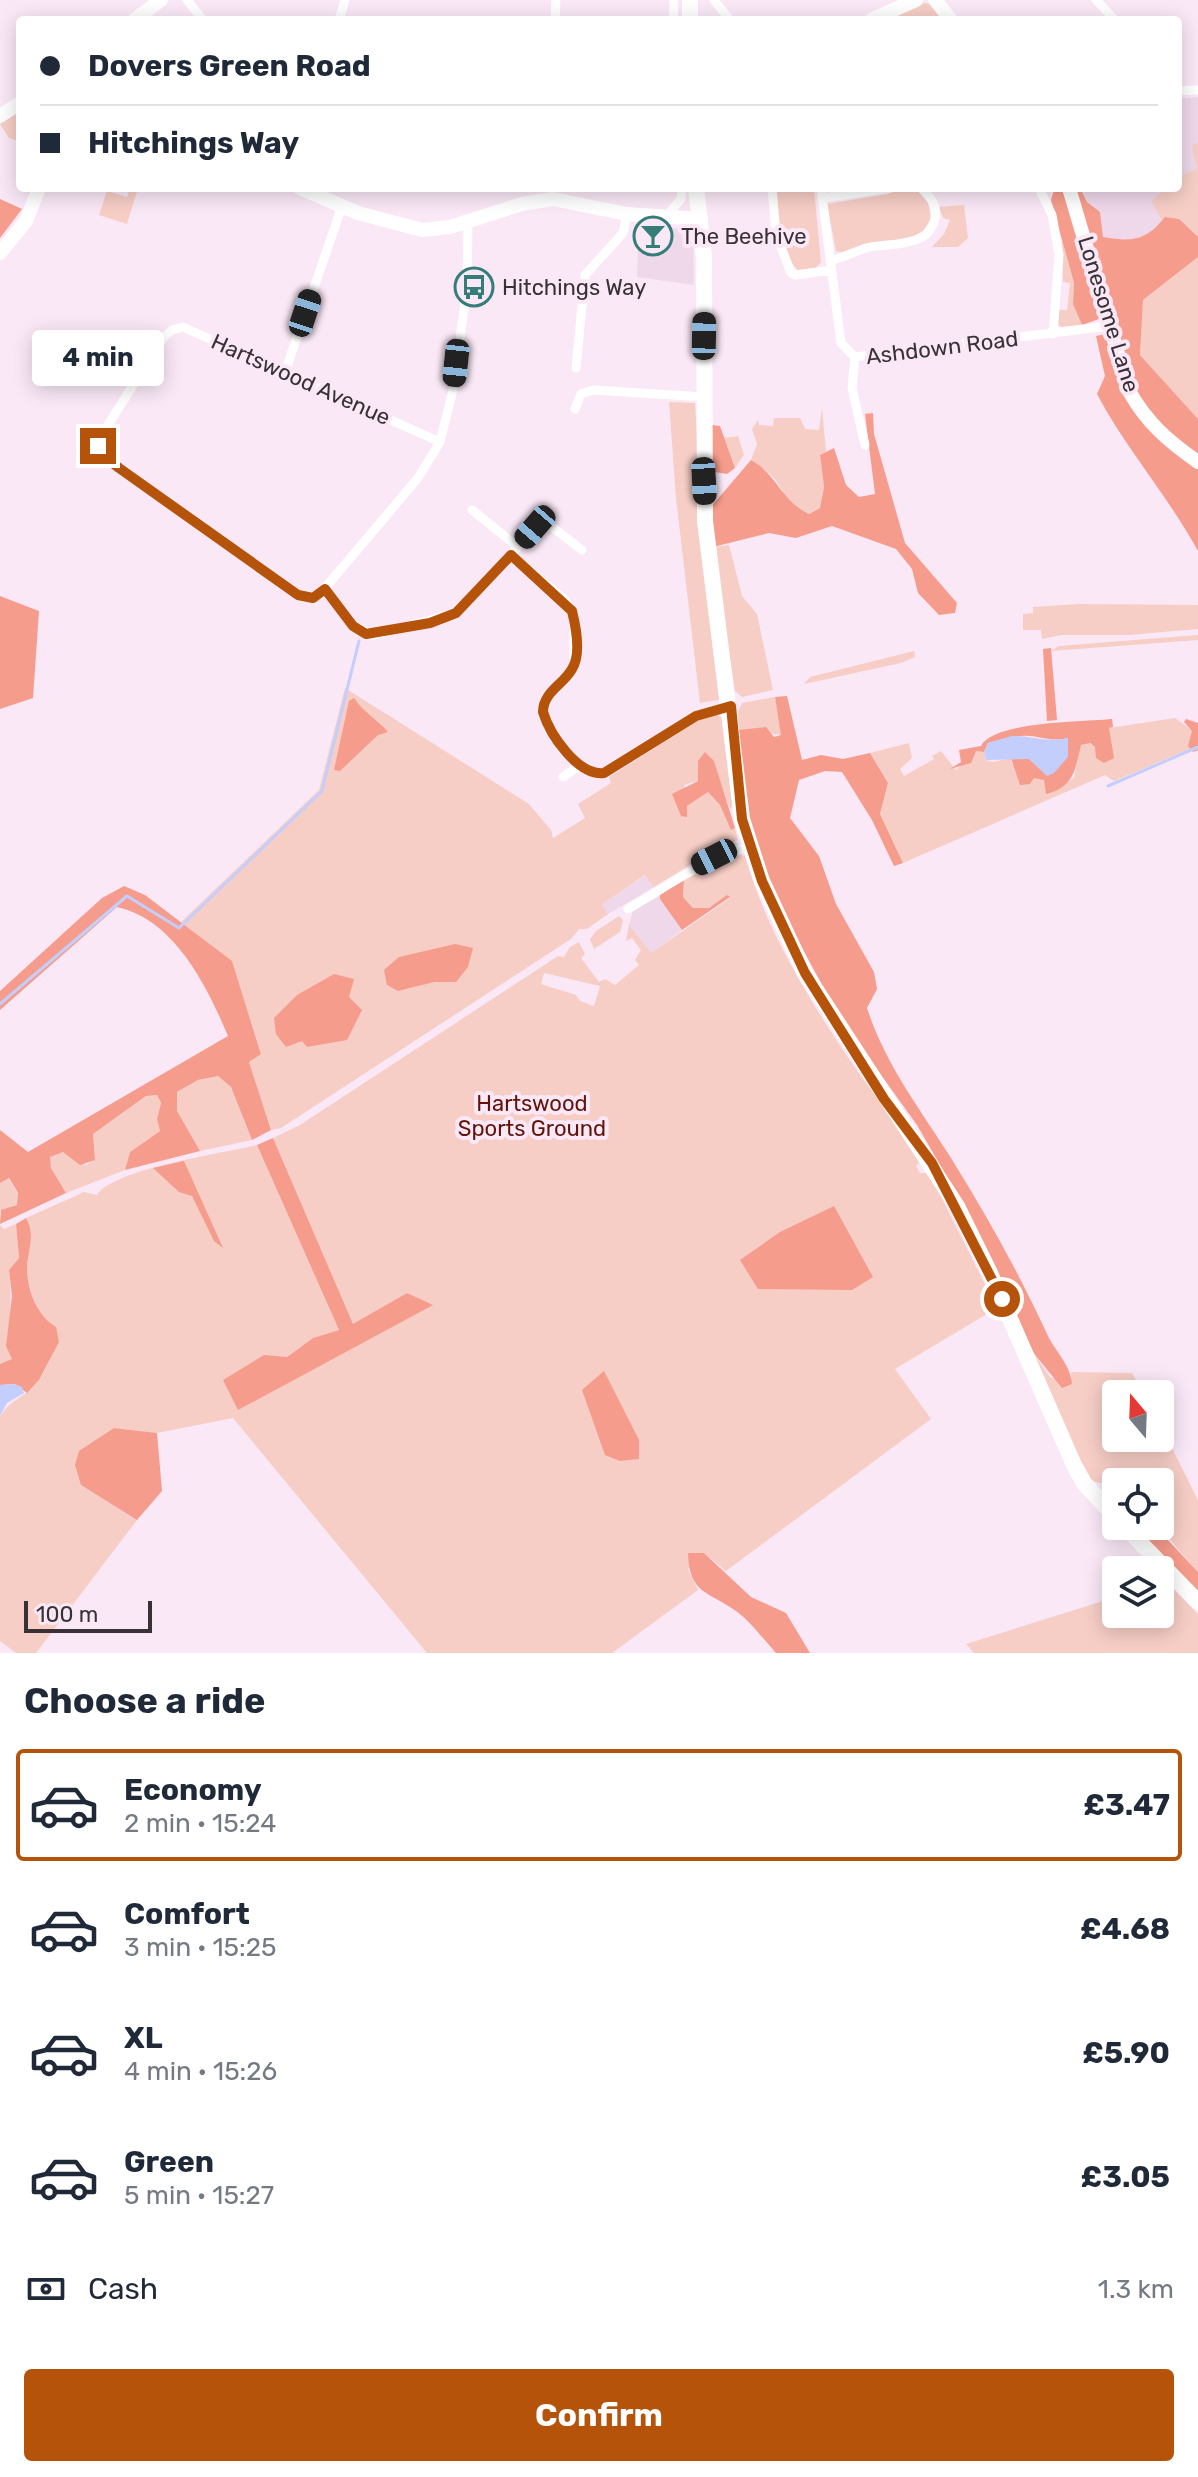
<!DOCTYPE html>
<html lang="en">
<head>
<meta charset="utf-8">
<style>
	body { margin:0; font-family:Rubik,sans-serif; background:#f2f2f3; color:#1f2937; height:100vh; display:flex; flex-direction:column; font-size:30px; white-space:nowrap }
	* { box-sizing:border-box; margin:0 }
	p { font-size:26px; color:#747a83 }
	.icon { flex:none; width:44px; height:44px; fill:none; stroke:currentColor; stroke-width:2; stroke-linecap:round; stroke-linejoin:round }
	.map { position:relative; height:1653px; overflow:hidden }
	.drawer { display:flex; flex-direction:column; background:#fff; flex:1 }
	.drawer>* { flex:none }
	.banner { position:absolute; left:16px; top:16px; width:1166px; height:176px; border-radius:8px; box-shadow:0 4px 20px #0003; display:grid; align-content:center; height:176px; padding:0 24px; background:#fff }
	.needle { width:52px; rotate:341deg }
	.buttons { position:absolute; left:1102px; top:1380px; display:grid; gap:16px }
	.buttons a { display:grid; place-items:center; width:72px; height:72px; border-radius:8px; background:#fff; box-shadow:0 4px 20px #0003; font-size:40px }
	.scale { position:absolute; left:24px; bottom:20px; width:128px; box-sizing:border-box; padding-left:8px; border:4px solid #383136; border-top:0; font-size:22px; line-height:28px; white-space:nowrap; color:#383136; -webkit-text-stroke:6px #fae8f6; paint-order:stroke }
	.end { position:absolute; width:36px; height:36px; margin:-18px; border:10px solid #b45309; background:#fff; box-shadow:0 0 0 4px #fff }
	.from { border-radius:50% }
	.bubble { position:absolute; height:56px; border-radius:8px; background:#fff; box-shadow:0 4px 20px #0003; font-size:26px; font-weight:700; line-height:56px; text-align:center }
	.car { position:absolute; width:24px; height:48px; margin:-24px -12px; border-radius:10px; box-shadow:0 0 6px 2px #0007; background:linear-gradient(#222 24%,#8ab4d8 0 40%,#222 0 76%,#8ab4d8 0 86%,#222 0) }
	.banner b { display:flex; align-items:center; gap:28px; height:76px; font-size:30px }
	.banner b+b { border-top:2px solid #e0e1e3 }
	.banner i { width:20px; height:20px; background:#1f2937 }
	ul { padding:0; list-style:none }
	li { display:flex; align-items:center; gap:24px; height:112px; margin:0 16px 12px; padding:0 8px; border:4px solid transparent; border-radius:8px }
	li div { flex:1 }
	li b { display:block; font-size:30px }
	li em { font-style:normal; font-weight:700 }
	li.current { border-color:#b45309 }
	li>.icon { width:72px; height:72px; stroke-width:1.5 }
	h2 { padding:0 24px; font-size:36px; line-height:96px }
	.pay { display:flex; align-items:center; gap:20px; height:88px; padding:0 24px; font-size:30px }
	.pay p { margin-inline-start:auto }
	.cta { display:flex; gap:16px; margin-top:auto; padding:16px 24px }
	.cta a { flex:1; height:92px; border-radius:8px; background:#b45309; color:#fff; font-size:32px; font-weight:700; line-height:92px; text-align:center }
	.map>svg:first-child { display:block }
</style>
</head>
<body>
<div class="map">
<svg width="1198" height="1653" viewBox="0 0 1198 1653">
	<rect width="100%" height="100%" fill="#fae8f6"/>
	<path fill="#efd8ea" d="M 1198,97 L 1198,237 L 1152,233 L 1131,242 L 1102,237 L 1100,212 L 1087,202 L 1080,188 L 1178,188 L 1178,99 Z
		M 639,223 L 693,231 L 694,285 L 637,277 Z
		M 646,875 L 654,887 L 608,914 L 601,904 Z
		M 660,895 L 682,930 L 650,954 L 629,925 L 633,911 Z"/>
	<path fill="#f6cec6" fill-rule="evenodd" d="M 925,3 L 932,4 L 946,20 L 884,20 Z
		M 20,110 L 20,142 L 9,138 L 0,124 Z
		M 1198,143 L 1198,237 L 1195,238 L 1179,219 L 1165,217 L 1162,221 L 1151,201 L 1167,188 L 1178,188 L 1178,177 L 1197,169 L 1192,145 Z
		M 130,188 L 138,188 L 127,224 L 99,215 L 107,191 L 127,197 Z
		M 776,188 L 814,188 L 821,262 L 816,268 L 798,270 C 778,251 777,214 776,188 Z
		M 898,188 L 915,188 L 928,203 L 931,219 L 921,234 L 843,253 L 836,251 L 827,204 L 888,194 Z
		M 964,205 L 968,238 L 958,247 L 932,247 L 944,234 L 950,220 L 943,218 L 939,207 Z
		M 1062,240 L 1074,283 L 1073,304 L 1082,325 L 1061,327 L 1057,323 L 1058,310 L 1067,310 L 1070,283 L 1063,282 Z
		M 1198,257 L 1198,419 L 1140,355 L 1143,300 Z
		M 669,402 L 695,403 L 706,585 L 724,699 L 700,703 L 676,498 Z
		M 822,408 L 826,452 L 820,455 L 824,487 L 820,508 L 808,514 C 780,501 788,493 772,476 C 766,470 758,465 751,460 L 757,444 L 752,429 L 758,420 L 759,425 L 773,426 L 774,418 L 800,418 L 805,429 L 819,430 Z
		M 738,436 L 744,455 L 735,468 L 724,438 Z
		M 729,545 L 742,596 L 757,614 L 773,690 L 742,697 L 735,691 L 713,547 Z
		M 1079,604 L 1198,605 L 1198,629 L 1129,635 L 1061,635 L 1042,639 L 1041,630 L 1023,630 L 1023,614 L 1033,613 L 1033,607 Z
		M 1198,635 L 1198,640 L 1051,651 L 1059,646 Z
		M 914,651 L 915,657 L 901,663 L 804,684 L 810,677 Z
		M 345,688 L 529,804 L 551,830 L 553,838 L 585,818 L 578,804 L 611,783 L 609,777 L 699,720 L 715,714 L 723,718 L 733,806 L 730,809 L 723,790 L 698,761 L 698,781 L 684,785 L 687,817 L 687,806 L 708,792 L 720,805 L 731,829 L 735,828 L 738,840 L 713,852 L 706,851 L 703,857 L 654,887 L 645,875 L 602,904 L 608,914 L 587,929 L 579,929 L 571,939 L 281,1128 L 271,1130 L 249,1062 L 261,1053 L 232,962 L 181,922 L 319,790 Z
		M 775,697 L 782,735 L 739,730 L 738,712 L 742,703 Z
		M 1175,718 L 1193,731 L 1190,749 L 1114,781 L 1105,775 L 903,863 L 880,814 L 888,783 L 870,753 L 909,743 L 912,758 L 900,769 L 904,776 L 934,759 L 932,756 L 941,751 L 956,770 L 976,751 L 984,752 L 986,760 L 993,762 L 1011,758 L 1012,764 L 1044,780 L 1047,793 L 1074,778 L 1080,745 L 1089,743 L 1095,747 L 1109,728 Z
		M 740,855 L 745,856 C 765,927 806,995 847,1056 C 871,1092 899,1125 921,1161 L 916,1166 L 920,1173 L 929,1173 L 997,1308 L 895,1369 L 931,1419 L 726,1571 L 704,1553 L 688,1569 L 698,1590 L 612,1653 L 427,1653 L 233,1418 L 157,1433 L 114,1428 L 81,1485 L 137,1520 L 36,1653 L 16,1653 L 0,1641 L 0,1417 C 10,1399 26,1397 37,1382 C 46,1371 51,1355 59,1342 C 43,1321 27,1295 27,1267 C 28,1249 36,1235 26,1218 L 84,1192 L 97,1195 C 113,1169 224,1153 257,1145 L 339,1330 L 313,1338 L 287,1357 L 223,1380 L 432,1305 L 407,1293 L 353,1325 L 273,1138 L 300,1125 L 558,956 L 564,957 L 570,947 L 579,942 L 585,954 L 581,958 L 599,982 L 605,979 L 615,985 L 639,965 L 635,960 L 641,950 L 632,938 L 626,941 L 629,925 L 651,953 L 730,898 L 727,896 L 709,908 L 693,908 L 683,897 L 684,879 L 703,867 ZM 544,973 L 600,986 L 594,1006 L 580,1001 L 576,995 L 541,984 Z
		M 619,916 L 623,920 L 620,932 L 594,949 L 590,939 L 596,931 Z
		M 218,1076 L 231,1087 L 252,1140 L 200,1151 L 176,1111 L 177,1092 L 198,1080 Z
		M 157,1095 L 161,1103 L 157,1119 L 160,1131 L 130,1152 L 125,1170 L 66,1193 L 51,1168 L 50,1157 L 63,1152 L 86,1165 L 95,1159 L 93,1134 L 146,1096 Z
		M 8,1178 L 18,1194 L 17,1205 L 0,1211 L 0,1183 Z
		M 16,1224 L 19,1258 L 9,1270 C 13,1301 7,1328 12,1359 L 3,1366 L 0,1364 L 0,1225 L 4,1229 Z
		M 1032,1351 L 1050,1377 L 1071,1384 L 1071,1372 L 1132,1373 L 1144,1394 L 1116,1394 L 1116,1438 L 1160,1438 L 1160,1424 L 1198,1500 L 1198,1572 C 1164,1532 1160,1537 1160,1482 L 1116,1482 L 1116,1487 L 1089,1480 Z
		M 1160,1575 L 1198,1614 L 1198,1653 L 974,1653 L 966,1644 L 1116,1597 L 1116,1614 L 1160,1614 Z"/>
	<path fill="#f69c8c" d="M 1064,188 L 1102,318 L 1082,325 L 1073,304 L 1074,283 L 1051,200 L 1054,190 Z
		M 1072,188 L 1080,188 L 1087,202 L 1100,212 L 1103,237 C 1132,242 1146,241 1165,217 L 1179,219 L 1198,237 L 1198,257 L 1143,300 L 1140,355 L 1198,419 L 1198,456 L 1172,438 L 1133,390 Z
		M 0,199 L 22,209 L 0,238 Z
		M 1106,334 L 1124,387 L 1198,466 L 1198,551 C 1168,496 1126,449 1097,394 L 1105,376 L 1096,336 Z
		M 873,413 L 874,434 L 905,543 L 957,603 L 955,613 L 939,615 L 918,593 L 912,569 L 896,549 L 832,526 L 796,538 L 769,533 L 713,547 L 710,508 L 751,460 C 777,474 781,501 809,514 L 820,508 L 824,487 L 820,455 L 834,448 L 846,485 L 859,497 L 875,494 L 865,414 Z
		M 712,425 L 720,426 L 735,468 L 727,474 L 715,472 L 707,465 Z
		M 0,596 L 39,611 L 33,698 L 0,709 Z
		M 1051,648 L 1057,720 L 1047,721 L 1043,649 Z
		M 787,696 L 802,760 L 821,755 L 843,759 L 870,753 L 888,783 L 880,814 L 903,863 L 894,866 L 872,820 L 842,772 L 825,771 L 799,780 L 790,818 L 819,856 L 836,904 L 874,972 L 877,989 L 867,1008 C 885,1064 920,1109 951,1158 C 986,1214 1020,1275 1048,1336 C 1056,1352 1071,1366 1072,1384 L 1062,1388 L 1032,1351 L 975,1228 L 943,1170 L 917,1125 L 840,1018 L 775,898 L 746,816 L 739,730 L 766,727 L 774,737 L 781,735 L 775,697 Z
		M 354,698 C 363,712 377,719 388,732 L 378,735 L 340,771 L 334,770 L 349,701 Z
		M 1112,719 L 1113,727 L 1109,728 L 1114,758 L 1104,763 L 1096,758 L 1095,747 L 1090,743 L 1081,745 C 1075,770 1074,787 1046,794 L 1044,780 L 1034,778 L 1030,784 L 1020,785 L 1011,758 L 1029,759 L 1047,775 L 1068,738 C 1052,742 1043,737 1029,736 C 1014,735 1002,739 988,743 L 984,752 L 976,751 L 971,763 L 950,769 L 961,762 L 959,750 L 981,746 C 993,721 1084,722 1112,719 Z
		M 1186,719 L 1198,723 L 1198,750 L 1193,752 L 1188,746 L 1192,731 L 1184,722 Z
		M 705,752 L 714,761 L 735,828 L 731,830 L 720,805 L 708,792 L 687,806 L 687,817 L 681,816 L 672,794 L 698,781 L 698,761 Z
		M 684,879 L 683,897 L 693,908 L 709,908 L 727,895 L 730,897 L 682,930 L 660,899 L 660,895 Z
		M 124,886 L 145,895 L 232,961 L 261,1054 L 249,1062 L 271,1130 L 252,1140 L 231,1087 L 218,1076 L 198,1080 L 177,1092 L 177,1111 L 200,1151 L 125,1170 L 130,1152 L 160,1131 L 157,1119 L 161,1103 L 157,1095 L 146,1096 L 93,1134 L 95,1160 L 80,1165 L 63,1152 L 50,1157 L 51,1168 L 66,1193 L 0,1224 L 1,1210 L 17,1205 L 18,1193 L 9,1178 L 0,1183 L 0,1130 L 28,1152 L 228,1036 C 207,986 174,919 117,907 L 0,1010 L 0,991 L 102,898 Z
		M 455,944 L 473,948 L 468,967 L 456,982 L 434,982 L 398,991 L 387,985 L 384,970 L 399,957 Z
		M 334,974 L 354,979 L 349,997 L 362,1010 L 347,1040 L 307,1047 L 302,1041 L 286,1047 L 276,1034 L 274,1018 L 297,995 Z
		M 273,1138 L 353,1324 L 407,1293 L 433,1305 L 238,1410 L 223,1380 L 264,1355 L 287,1357 L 313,1338 L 339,1330 L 257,1145 Z
		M 184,1161 L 223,1248 L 214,1241 L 192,1196 L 179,1192 L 153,1168 Z
		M 834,1206 L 873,1277 L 852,1290 L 758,1289 L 740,1260 L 780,1232 Z
		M 26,1218 C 36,1235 28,1249 27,1267 C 27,1290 37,1316 56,1327 L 59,1342 L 39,1380 L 27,1393 L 15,1384 L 0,1385 L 0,1364 L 12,1359 L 6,1346 L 12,1296 L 9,1270 L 19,1258 L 16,1224 Z
		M 604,1371 L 639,1440 L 639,1459 L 620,1461 L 605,1455 L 582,1390 Z
		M 114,1428 L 157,1433 L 162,1491 L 137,1520 L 81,1485 L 75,1465 L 79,1451 Z
		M 1160,1524 L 1166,1538 L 1198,1572 L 1198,1592 L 1131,1526 Z
		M 688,1553 L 704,1553 L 751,1597 L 786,1613 L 810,1653 L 776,1653 C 764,1640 751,1622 736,1611 C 708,1591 689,1594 688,1553 Z"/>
	<path fill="#c4cefd" d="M 1012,736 C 1033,736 1048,743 1068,738 L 1068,757 L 1054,773 L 1047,776 L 1029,759 L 986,760 L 984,752 L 988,743 Z
		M 14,1384 L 22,1387 L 24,1393 L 7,1403 L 0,1416 L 0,1385 Z"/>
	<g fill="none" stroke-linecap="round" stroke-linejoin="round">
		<path stroke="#c4cefd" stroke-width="3" d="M 1108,786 L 1198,747
			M 0,1004 L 127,896 L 179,928 L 322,791 L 359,641"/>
		<path stroke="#fff" stroke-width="9" d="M 187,0 L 203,20
			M 714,0 L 730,20
			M 1096,0 L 1115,20
			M 339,20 L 345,0
			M 555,20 L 556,0
			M 673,20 L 674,0
			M 1178,91 L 1198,90
			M 772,188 L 776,234 L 791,273 L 796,275 L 831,270
			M 821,188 L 841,343 L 855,357 L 1109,326
			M 1039,188 L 1052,215 L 1059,255 L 1053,334
			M 822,198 L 891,188
			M 665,218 L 681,199 L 682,188
			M 830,261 C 842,258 854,252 866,248 C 888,242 925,249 934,222 C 939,207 931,197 921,188
			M 855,357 L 852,388 L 865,445
			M 576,368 L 585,275 L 623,233 L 627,214
			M 285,372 L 342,206
			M 575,409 L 581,394 L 593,390 L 704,397
			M 440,442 L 183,327 L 172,330 L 163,338 L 99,439 C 98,454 108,459 119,468 L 298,595 L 313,598 L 319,595 L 418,478 L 440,442 L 453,390 L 467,287 L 468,222
			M 472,510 L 518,547
			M 511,555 L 535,527 L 547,523 L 582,550
			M 325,589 L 353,626 L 374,635 L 456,613 L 511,555 L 565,600 L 574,616 L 574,667 L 545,698 L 543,712 C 550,735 578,776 604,773 L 696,716 L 729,706
			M 563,777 L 579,766
			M 628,909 C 669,885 703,860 749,846"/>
		<path stroke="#fff" stroke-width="14" d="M 935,0 L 951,20
			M 134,20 L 161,0
			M 871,20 L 916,0
			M 0,116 L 20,103
			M 300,188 L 358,213 L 422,230 L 450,227 L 522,204 L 553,199 L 627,214 L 701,219
			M 1069,188 L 1129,391 C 1147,423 1168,441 1198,462
			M 0,253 L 26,221 L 39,188"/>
		<path stroke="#fff" stroke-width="16" d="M 690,20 L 690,0
			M 696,188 L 704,257 L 705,521 L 742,819 L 762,881 L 805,973 L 957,1206 L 990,1273 L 1074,1465 L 1084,1483 L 1116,1518
			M 1124,1526 L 1198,1602"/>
	</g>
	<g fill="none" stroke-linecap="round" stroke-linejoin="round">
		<path stroke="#b45309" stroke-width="10" d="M 98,446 L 100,453 L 119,468 L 298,595 L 313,598 L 325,589 L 353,626 L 366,634 L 430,623 L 456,613 L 511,555 L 572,611 C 576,627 581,655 572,669 C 563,685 543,692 543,712 C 550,735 578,776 604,773 L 696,716 L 731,706 L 742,819 L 762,881 L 805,973 L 884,1099 L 932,1163 L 1002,1299"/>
	</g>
	<defs>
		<g id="bar-ring" transform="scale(2)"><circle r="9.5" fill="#fae8f6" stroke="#357d79" stroke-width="1.5"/><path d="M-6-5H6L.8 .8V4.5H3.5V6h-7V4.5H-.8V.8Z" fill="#357d79"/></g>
		<g id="bus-ring" transform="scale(2)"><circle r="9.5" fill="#fae8f6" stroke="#357d79" stroke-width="1.5"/><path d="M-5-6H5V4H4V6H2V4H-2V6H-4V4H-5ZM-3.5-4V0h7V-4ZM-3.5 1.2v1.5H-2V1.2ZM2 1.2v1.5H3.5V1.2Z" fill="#357d79"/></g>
	</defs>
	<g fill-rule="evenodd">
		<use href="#bar-ring" x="653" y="236"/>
		<use href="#bus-ring" x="474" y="287"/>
	</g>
	<g text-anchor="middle" stroke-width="8" stroke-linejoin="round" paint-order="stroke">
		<g font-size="22" fill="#383136" stroke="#fae8f6" text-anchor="start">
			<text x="681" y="244">The Beehive</text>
			<text x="502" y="295">Hitchings Way</text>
		</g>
		<g font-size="22" fill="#383136" stroke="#fae8f6">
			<text transform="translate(1109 314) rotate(73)" y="8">Lonesome Lane</text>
			<text transform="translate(942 347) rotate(-7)" y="8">Ashdown Road</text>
			<text transform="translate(301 379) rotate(24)" y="8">Hartswood Avenue</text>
		</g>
		<g font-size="22" fill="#62140a" stroke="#fae8f6">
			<text x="532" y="1111">Hartswood<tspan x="532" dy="25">Sports Ground</tspan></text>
		</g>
	</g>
</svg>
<div class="buttons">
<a><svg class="needle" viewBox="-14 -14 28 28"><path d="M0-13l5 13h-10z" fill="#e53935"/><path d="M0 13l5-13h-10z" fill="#747a83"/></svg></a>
<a><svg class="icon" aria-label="locate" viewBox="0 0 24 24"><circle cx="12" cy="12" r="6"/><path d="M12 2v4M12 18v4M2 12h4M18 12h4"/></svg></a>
<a><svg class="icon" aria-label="layers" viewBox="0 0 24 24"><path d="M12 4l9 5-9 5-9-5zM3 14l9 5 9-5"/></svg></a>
</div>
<div class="scale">100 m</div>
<i class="end from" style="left:1002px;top:1299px"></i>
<i class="end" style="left:98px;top:446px"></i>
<div class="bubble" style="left:32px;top:330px;width:132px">4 min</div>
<i class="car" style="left:305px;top:313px;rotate:18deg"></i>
<i class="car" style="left:704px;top:336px;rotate:1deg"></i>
<i class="car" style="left:456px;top:363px;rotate:186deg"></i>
<i class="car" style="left:704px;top:481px;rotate:177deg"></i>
<i class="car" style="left:535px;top:527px;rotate:221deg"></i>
<i class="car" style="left:714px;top:857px;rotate:243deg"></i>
<div class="banner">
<b><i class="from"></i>Dovers Green Road</b>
<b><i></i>Hitchings Way</b>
</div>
</div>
<section class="drawer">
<h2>Choose a ride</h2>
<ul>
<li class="current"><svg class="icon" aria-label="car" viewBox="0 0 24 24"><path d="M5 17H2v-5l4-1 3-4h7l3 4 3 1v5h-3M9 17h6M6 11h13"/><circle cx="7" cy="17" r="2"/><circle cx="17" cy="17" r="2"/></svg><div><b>Economy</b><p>2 min · 15:24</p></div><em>£3.47</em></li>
<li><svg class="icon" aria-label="car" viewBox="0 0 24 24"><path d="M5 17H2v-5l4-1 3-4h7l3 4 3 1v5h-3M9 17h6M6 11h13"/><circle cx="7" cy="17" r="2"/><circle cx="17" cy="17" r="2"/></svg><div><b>Comfort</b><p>3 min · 15:25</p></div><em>£4.68</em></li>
<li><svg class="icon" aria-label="car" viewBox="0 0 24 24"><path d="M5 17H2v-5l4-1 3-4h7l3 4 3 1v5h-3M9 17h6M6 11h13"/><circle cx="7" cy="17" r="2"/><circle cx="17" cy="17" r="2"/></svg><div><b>XL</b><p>4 min · 15:26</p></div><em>£5.90</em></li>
<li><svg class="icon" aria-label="car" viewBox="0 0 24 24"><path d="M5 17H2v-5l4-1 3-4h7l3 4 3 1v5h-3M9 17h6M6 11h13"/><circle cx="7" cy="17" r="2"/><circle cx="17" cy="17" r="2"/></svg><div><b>Green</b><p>5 min · 15:27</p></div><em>£3.05</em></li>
</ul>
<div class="pay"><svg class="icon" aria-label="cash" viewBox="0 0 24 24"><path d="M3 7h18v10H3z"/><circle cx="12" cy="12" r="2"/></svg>Cash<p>1.3 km</p></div>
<div class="cta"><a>Confirm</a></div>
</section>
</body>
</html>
